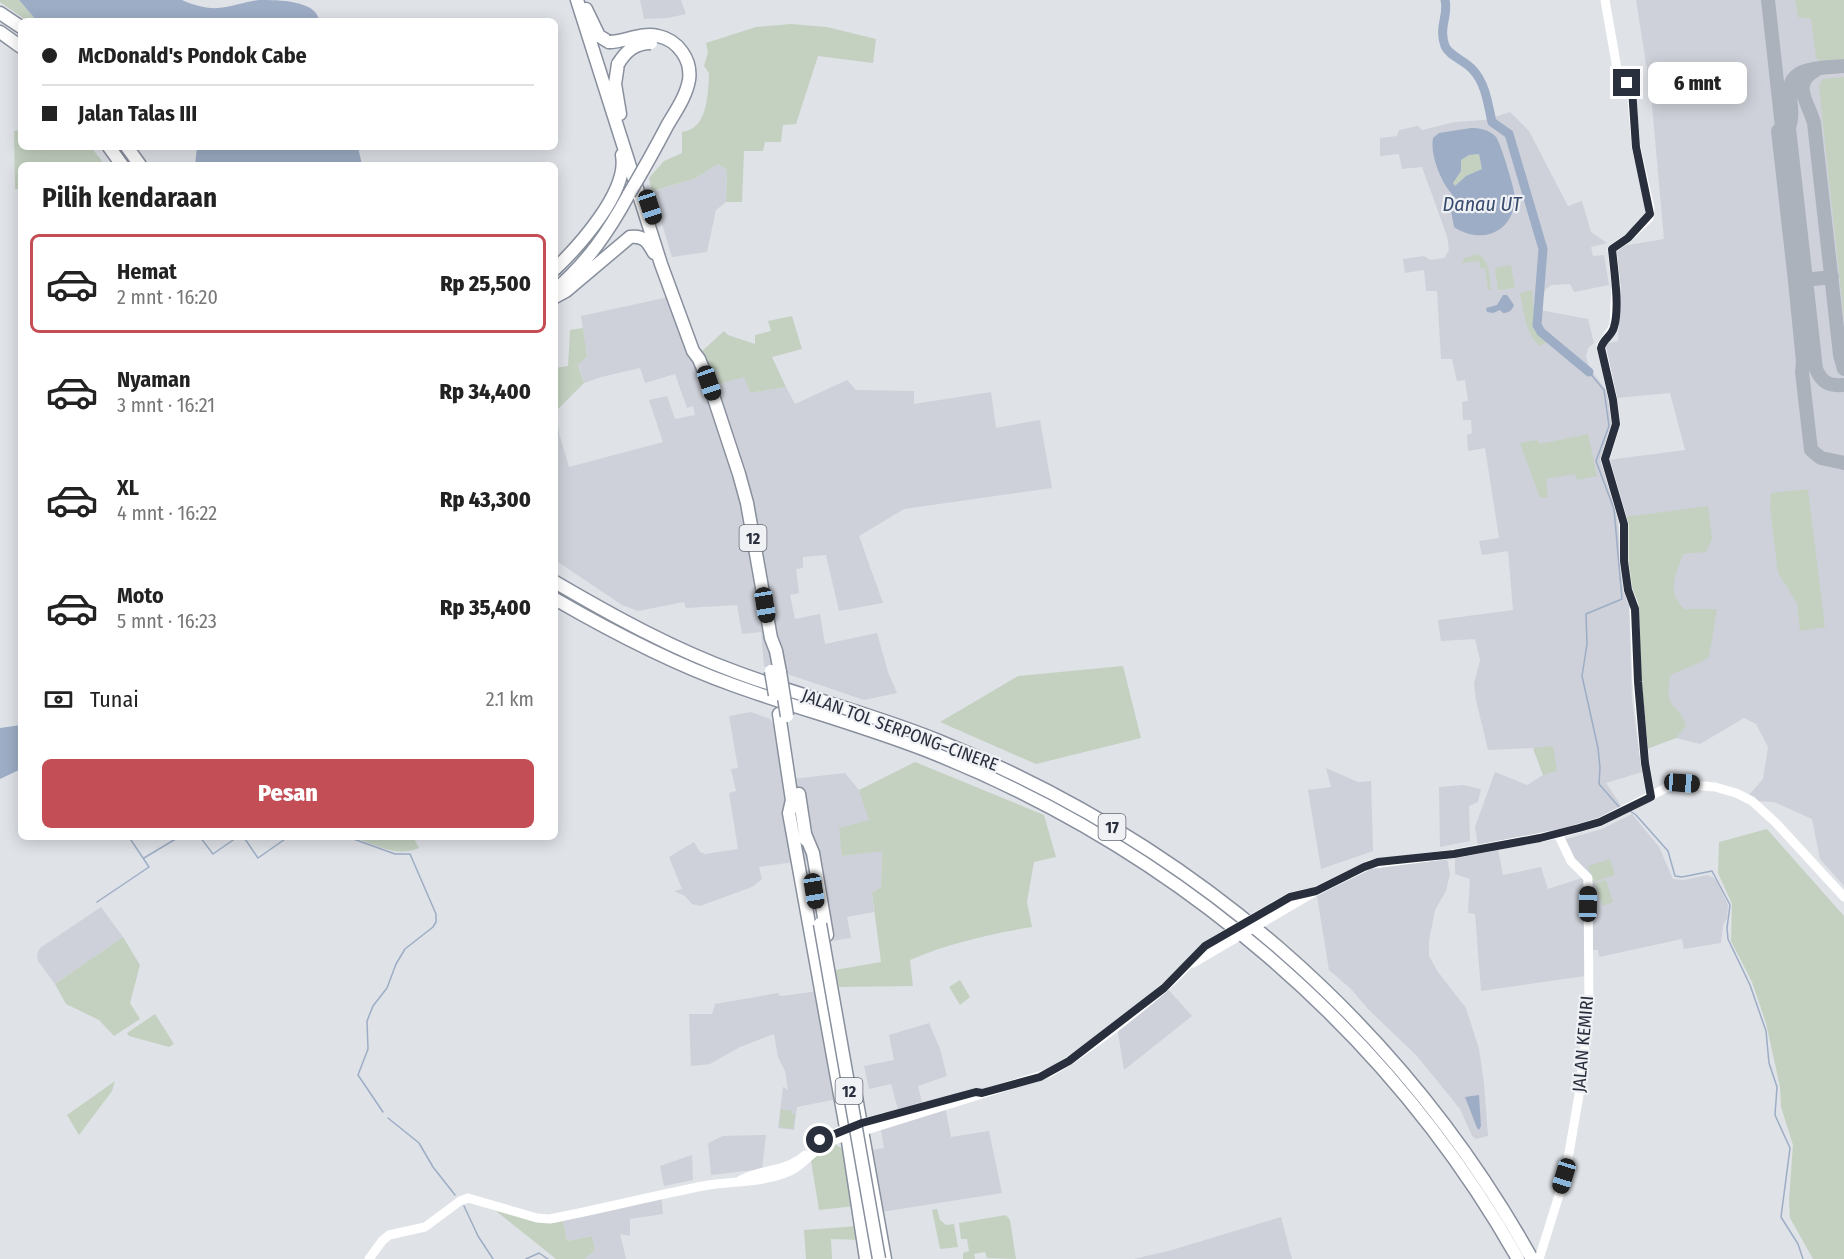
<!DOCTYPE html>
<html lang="id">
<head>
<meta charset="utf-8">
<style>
	body { margin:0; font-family:"Fira Sans Condensed",sans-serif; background:#f2f2f2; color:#222; height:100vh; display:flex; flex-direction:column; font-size:22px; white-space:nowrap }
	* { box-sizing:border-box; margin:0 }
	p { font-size:20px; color:#767676 }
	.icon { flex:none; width:33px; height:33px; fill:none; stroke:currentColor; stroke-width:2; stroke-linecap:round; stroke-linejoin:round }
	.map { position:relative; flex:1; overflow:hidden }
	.panel { position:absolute; left:18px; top:162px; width:540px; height:678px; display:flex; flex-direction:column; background:#fff; border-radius:9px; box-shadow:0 3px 15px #0003 }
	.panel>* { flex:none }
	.top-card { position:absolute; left:18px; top:18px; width:540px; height:132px; border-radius:9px; box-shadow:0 3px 15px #0003; display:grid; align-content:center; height:132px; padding:0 24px; background:#fff }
	.end { position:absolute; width:27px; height:27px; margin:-14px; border:8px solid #292f3d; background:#fff; box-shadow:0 0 0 3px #fff }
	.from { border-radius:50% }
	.bubble { position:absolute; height:42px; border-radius:9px; background:#fff; box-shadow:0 3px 15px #0003; font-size:20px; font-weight:800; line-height:42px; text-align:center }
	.car { position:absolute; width:18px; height:36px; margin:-18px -9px; border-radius:8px; box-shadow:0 0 4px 2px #0007; background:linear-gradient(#222 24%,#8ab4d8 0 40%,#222 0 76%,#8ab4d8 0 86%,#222 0) }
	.top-card b { display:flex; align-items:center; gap:21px; height:57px; font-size:22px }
	.top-card b+b { border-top:2px solid #e0e0e0 }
	.top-card i { width:15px; height:15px; background:#222 }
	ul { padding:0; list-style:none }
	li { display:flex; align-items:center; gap:18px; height:99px; margin:0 12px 9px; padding:0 12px; border:3px solid transparent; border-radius:9px }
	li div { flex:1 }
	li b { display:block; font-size:22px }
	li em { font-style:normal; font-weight:800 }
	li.selected { border-color:#c34e56 }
	li>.icon { width:54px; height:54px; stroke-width:1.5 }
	h2 { padding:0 24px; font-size:27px; line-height:72px }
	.pay { display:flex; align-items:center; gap:15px; height:66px; padding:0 24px; font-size:22px }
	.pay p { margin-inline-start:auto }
	.primary-button { display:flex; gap:12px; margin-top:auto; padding:12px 24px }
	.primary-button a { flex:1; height:69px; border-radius:9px; background:#c34e56; color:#fff; font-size:24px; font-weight:800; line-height:69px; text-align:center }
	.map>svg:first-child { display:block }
</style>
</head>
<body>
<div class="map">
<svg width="1844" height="1259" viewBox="0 0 1844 1259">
	<rect width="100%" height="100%" fill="#dfe2e7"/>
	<path fill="#ced1d9" d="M 640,0 L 681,0 L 686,14 L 668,18 L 644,19 Z
		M 1636,0 L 1844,0 L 1844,886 L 1820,859 L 1812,819 L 1774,802 L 1757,801 L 1749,795 L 1763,779 L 1768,747 L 1756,724 L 1744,718 L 1700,744 L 1676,738 L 1644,750 L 1628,525 L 1608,460 L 1685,450 L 1670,393 L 1617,398 L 1605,344 L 1618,341 L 1620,301 L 1617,294 L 1616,252 L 1622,246 L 1664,239 L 1651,95 Z
		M 1510,112 L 1529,131 L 1568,206 L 1582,201 L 1591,232 L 1607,243 L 1591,247 L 1593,256 L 1604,255 L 1609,285 L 1574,292 L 1570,284 L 1552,285 L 1546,289 L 1541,299 L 1540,310 L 1588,319 L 1594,343 L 1588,348 L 1586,357 L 1590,369 L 1609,394 L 1612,425 L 1601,463 L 1616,506 L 1626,600 L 1629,605 L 1632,699 L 1642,772 L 1606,783 L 1622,807 L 1588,823 L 1497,844 L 1503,875 L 1541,867 L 1548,889 L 1582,878 L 1583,880 L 1585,976 L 1481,991 L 1475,914 L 1468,913 L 1470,879 L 1455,874 L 1455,857 L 1479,853 L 1475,827 L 1495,772 L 1527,785 L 1543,775 L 1533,748 L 1488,750 L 1476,700 L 1474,684 L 1480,660 L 1475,639 L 1441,641 L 1438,620 L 1513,610 L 1508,551 L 1482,555 L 1479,541 L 1499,538 L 1485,448 L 1468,451 L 1467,435 L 1472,433 L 1471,420 L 1463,420 L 1462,402 L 1468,401 L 1465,380 L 1457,381 L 1452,359 L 1441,359 L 1437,291 L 1426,291 L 1424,270 L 1405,273 L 1403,259 L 1424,256 L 1430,260 L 1444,258 L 1449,250 L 1447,236 L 1422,167 L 1402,169 L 1399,154 L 1380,156 L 1380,138 L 1397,136 L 1399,130 L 1418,126 L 1422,130 L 1455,122 L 1485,120 Z
		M 718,164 L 727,170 L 726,202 L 716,210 L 707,252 L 672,257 L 652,191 L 694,179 Z
		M 678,295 L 712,386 L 744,376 L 750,393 L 786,387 L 795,404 L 847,380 L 856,390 L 914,391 L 914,404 L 991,392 L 996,428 L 1040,420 L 1052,488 L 904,509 L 859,536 L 883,603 L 839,611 L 826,555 L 803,557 L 803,568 L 796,569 L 799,593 L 790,595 L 795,619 L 820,614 L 825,644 L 877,633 L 888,672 L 897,693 L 864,700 L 764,666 L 761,632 L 742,634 L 737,605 L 686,608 L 684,602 L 638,611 L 622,605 L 555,560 L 555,494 L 558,493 L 555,485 L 555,436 L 559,433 L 569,467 L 663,442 L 649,400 L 667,396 L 675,419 L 695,415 L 693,406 L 687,408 L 675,374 L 645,383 L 640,368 L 601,377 L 584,383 L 578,364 L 587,356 L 581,316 Z
		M 751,712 L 770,719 L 787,747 L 792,779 L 845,773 L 859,790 L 870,820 L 842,856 L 882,850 L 881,887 L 872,893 L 874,912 L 847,917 L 851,938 L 825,942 L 816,859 L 759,867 L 762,879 L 752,887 L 700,906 L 692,904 L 685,896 L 674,891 L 682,889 L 669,857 L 694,842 L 700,852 L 705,854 L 738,849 L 729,793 L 736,791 L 731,769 L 738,768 L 729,716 Z
		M 1326,768 L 1358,782 L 1371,781 L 1373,851 L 1321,869 L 1308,790 L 1331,787 Z
		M 1463,785 L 1481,789 L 1478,802 L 1469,806 L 1470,841 L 1440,847 L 1439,787 Z
		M 1632,814 L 1659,847 L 1673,879 L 1684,880 L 1707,875 L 1713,877 L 1717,882 L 1728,905 L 1727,918 L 1723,925 L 1721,943 L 1684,949 L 1682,939 L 1599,957 L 1598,950 L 1592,950 L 1591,879 L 1573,859 L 1563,840 L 1602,829 Z
		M 1447,859 L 1450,874 L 1446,891 L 1435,910 L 1429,941 L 1429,956 L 1438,972 L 1466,1008 L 1479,1049 L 1484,1083 L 1488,1136 L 1476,1139 L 1472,1136 L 1460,1109 L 1417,1056 L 1369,1010 L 1350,988 L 1329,970 L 1317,896 L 1365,870 Z
		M 101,907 L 123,937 L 55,984 L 38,961 L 37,954 L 40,948 Z
		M 1167,988 L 1192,1016 L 1124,1070 L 1117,1027 Z
		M 817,991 L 837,1099 L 797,1107 L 794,1130 L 778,1128 L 783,1087 L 788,1090 L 785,1071 L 778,1057 L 774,1034 L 740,1047 L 710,1064 L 691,1066 L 689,1014 L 712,1014 L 715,1004 L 778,993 L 780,996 L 790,995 Z
		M 929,1023 L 940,1049 L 947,1076 L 918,1086 L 922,1102 L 898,1109 L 891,1084 L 869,1089 L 864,1066 L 894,1060 L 889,1035 Z
		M 945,1106 L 951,1137 L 989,1131 L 1002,1193 L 881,1212 L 871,1150 L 884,1148 L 880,1124 Z
		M 766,1135 L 762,1169 L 711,1175 L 708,1143 L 723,1136 Z
		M 692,1155 L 693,1180 L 664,1186 L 660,1166 Z
		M 661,1193 L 663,1214 L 630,1219 L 630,1236 L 620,1234 L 626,1259 L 584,1259 L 595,1250 L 591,1236 L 567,1241 L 562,1216 Z
		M 1281,1217 L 1292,1259 L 1134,1259 L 1172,1250 Z"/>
	<path fill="#c4d1c1" d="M 0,0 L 19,0 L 37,21 L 27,21 L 0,2 Z
		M 1795,0 L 1844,0 L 1844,59 L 1820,62 L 1816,58 L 1811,19 L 1798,17 Z
		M 791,24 L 827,27 L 876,39 L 873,63 L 818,56 L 796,124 L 783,125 L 781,142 L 765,142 L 763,151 L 744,151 L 742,202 L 726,202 L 727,170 L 718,164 L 694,179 L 652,191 L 649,178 L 664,161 L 682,153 L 682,132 C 708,129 708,94 709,73 L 704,66 L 708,52 L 706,43 L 756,27 Z
		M 1844,77 L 1844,319 L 1819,86 L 1823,79 Z
		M 21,130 L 21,147 L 91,147 L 105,165 L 21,165 L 21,189 L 15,189 L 14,131 Z
		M 1479,154 L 1482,169 L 1466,176 L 1455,186 L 1453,183 L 1461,171 L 1461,160 L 1469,155 Z
		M 1478,254 C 1490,261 1489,277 1491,290 L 1488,290 L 1485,268 L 1480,268 L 1479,261 L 1462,263 L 1464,258 Z
		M 1511,265 L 1515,288 L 1498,290 L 1495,268 Z
		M 1532,290 L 1535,329 L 1538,334 L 1547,342 L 1540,346 C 1525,334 1524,311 1520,293 Z
		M 792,316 L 802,349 L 772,357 L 786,387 L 750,393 L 744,377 L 712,386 L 700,353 L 724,331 L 728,335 L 755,344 L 755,335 L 771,331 L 768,321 Z
		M 583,328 L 587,356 L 578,365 L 584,383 L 556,411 L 559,433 L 555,436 L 555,368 L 568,366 L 570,330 Z
		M 1588,434 L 1597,476 L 1577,480 L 1575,474 L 1546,479 L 1548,497 L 1540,498 L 1520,443 L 1538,440 L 1539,444 Z
		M 1808,489 L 1825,627 L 1800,631 L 1797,603 L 1778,573 L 1770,508 L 1771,493 Z
		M 1708,506 L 1712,539 L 1706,552 L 1683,554 C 1676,576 1665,591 1685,609 L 1717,609 L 1709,657 C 1695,667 1684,667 1670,676 C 1664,714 1679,700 1686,726 L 1676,738 L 1644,750 L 1628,583 L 1625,517 Z
		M 1123,666 L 1141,738 L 1036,764 L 940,722 L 1018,676 Z
		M 1553,746 L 1557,771 L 1543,775 L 1533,748 Z
		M 915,762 L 1044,815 L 1056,857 L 1034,862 L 1027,902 L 1032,927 C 990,934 949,943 910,960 L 913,986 L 839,987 L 835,970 L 881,962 L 872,893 L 881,887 L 882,851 L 842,856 L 839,828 L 869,820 L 859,790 Z
		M 1767,829 L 1844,916 L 1844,1259 L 1813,1259 L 1790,1218 L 1789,1200 L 1793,1145 L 1781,1107 L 1780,1087 L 1766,1023 L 1752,982 L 1731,941 L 1732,904 L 1718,873 L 1719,842 Z
		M 362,837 L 413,837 L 419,848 C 399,857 380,847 361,840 Z
		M 1610,859 L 1615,875 L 1593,882 L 1588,866 Z
		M 1606,880 L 1613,902 L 1602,906 L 1595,883 Z
		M 123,937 L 140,965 L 130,1003 L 140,1019 L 114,1036 L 99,1020 L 66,1004 L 55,984 Z
		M 960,980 L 970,997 L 960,1005 L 949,987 Z
		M 155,1014 L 174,1044 L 169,1047 L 129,1036 L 127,1033 Z
		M 115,1081 L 112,1091 L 79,1135 L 67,1115 Z
		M 781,1109 L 792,1111 L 792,1114 L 795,1114 L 793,1129 L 779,1127 Z
		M 834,1144 L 847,1151 L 855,1206 L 819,1210 L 811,1161 L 815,1154 Z
		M 486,1203 L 540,1220 L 562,1216 L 567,1241 L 592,1236 L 595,1250 L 584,1259 L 556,1259 Z
		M 937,1209 L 940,1220 L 946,1225 L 954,1224 L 958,1247 L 940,1249 L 932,1210 Z
		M 1006,1215 L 1010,1220 L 1016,1259 L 987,1258 L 985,1252 L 974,1254 L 975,1259 L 963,1259 L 963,1253 L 969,1251 L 967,1239 L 961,1239 L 959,1223 Z
		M 858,1226 L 861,1240 L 831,1239 L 832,1259 L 806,1259 L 804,1230 Z"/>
	<path fill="#9dadc5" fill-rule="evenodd" d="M 19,0 L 182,0 C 193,5 207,9 218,8 C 232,7 246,1 260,0 C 277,0 317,0 319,21 L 37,21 Z
		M 1471,128 C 1480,128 1490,130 1496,137 C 1500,141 1516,193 1515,199 C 1513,233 1481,245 1454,227 L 1450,205 L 1452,194 C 1441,182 1430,155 1433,138 L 1439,133 ZM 1479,154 L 1482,169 L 1466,176 L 1455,186 L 1453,183 L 1461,171 L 1461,160 L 1469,155 Z
		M 197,147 L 358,147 L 362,165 L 195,165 Z
		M 1503,295 L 1507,295 L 1514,305 C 1512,311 1508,313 1503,313 L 1500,310 L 1493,313 L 1487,312 L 1486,308 L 1497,305 Z
		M 21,725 L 21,769 L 0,779 L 0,728 Z
		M 1479,1095 L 1481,1126 L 1479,1130 L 1477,1128 L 1465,1097 Z"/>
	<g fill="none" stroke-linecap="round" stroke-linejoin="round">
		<path stroke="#9dadc5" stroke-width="1.5" d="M 1589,372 L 1604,390 L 1609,426 L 1596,461 L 1614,509 L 1622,599 L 1586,614 L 1587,644 L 1582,676 L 1598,748 L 1600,768 L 1599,784 L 1620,808
			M 1630,811 L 1636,815 L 1668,851 L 1675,876 L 1682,877 L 1712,871 L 1730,905 L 1727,928 L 1728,939 L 1750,985 L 1766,1031 L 1769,1063 L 1777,1087 L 1775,1115 L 1790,1148 L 1781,1217 L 1798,1244 L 1803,1259
			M 200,837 L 213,854 L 236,838
			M 348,837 L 395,854 L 410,854 L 436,914 L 436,922 L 433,927 L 405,949 L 396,964 L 387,988 L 373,1006 L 367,1021 L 368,1049 L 358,1075 L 383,1112
			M 245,839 L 258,858 L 288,837
			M 144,858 L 179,837
			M 97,902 L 149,867 L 129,837
			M 388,1118 L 419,1143 L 433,1167 L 455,1195
			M 464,1206 L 478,1236 L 493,1259
			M 526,1259 L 539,1253 L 548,1259"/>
		<path stroke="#9dadc5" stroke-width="9" d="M 1445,0 C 1449,15 1438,27 1445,46 C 1449,56 1466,61 1473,70 C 1486,84 1488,105 1492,122 L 1509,134 L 1543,249 L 1537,325 L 1541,332 L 1589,372"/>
		<path stroke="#acb2bc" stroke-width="14" d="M 1768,0 L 1782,127 L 1778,131 L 1795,281 L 1832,277
			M 1844,66 C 1823,68 1786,65 1790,96 C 1791,107 1793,117 1789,128 L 1816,369 C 1822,383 1829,386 1844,385
			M 1816,70 C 1790,84 1809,103 1814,123 L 1840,355 L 1844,369
			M 1795,281 L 1803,362 L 1802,372 L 1811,450 L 1821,458 L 1844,463"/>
		<g stroke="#888f9d" stroke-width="15">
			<path id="highway" d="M 577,0 L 661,264 L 693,351 L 699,359 L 709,383 L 739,474 L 747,503 L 771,638 L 776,651 L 780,672
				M 586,9 L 599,36 L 609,42
				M 0,13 L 21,27
				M 0,32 L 21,47
				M 618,64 L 615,84 L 620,114
				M 109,147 L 122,165
				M 127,147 L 140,165
				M 555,269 C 579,246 629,191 622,155
				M 555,290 C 587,263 609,231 629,194
				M 555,297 L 566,291 L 630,237 C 644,235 648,242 654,253
				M 555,582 C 613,616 673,649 736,672 C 803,697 873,714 939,741 C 1191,843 1400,1022 1532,1259
				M 555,599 C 612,632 671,663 733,685 C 799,709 868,727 933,753 C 1176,850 1389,1030 1518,1259
				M 779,714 L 793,807
				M 799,794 L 806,840
				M 792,800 L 789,813 L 846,1128 L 866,1259
				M 805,834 L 813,853 L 827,935
				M 856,1097 L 885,1259"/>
		</g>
		<path stroke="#fff" stroke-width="9" d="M 1605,0 L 1619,80 L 1621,83 L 1627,83 L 1631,87 L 1636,147 L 1650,208 L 1649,218 L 1628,238 L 1612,249 L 1616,285 L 1614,326 L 1601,346 L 1613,400 L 1616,424 L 1605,459 L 1624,524 L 1624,561 L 1628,590 L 1634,605 L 1637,682 L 1645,763 L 1651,797
			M 1257,916 L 1290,897 L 1308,893
			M 1265,921 L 1316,891 L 1371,864 L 1453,854 L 1558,834 L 1600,822 L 1668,787 L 1681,784 L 1715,787 L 1736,793 L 1752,801 L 1776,823 L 1844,897
			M 1193,963 L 1234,939
			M 818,1141 L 846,1128 L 884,1117
			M 741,1180 C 761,1169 786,1172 805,1155
			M 369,1259 L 382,1241 L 389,1235 L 425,1227 L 460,1201 L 468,1198 L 537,1218 L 550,1219 C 601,1209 652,1196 703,1186 C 730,1181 757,1183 783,1174 C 803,1168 812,1149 831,1141 L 1049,1073 C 1089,1050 1129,1018 1164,988 C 1186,970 1200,947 1226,934
			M 1539,1259 L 1565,1176 L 1579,1095 L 1589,1011 L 1588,878 L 1571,861 L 1558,834"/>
		<use href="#highway" stroke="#fff" stroke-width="12"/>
		<g stroke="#888f9d" stroke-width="15" stroke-linecap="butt">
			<path id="highway-bridge" d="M 609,42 C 625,42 641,32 658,36 C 678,40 692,60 689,80 C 686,97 675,112 667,126 C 655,149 642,172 629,194
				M 618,64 C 626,51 635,43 651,43
				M 771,671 L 775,695
				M 780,672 L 787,716
				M 820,924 L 879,1259"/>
		</g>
		<path stroke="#fff" stroke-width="9" d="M 1226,934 L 1257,916
			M 1234,939 L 1265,921"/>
		<use href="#highway-bridge" stroke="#fff" stroke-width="12"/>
	</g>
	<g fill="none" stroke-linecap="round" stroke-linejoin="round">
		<path stroke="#292f3d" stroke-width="8" d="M 820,1140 L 862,1123 L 976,1092 L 982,1093 L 1040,1077 L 1069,1061 L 1164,988 L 1205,946 L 1290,897 L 1316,891 L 1364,867 L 1378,862 L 1454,854 L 1540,838 L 1579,828 L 1600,822 L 1651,797 L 1645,763 L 1638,682 L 1635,609 L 1628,590 L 1624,561 L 1624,524 L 1605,459 L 1616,424 L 1613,400 L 1601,348 C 1603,339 1612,336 1614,327 C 1620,308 1614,270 1612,249 L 1628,238 L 1650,214 L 1636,147 L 1632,89 L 1627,83"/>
	</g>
	<g text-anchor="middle" stroke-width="4.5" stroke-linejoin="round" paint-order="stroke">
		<g fill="#eff1f5" stroke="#646974" stroke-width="1.5">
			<rect x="739.5" y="525" width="27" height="26" rx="4.5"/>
			<rect x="1098.5" y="814" width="27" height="26" rx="4.5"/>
			<rect x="835.5" y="1078" width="27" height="26" rx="4.5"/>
		</g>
		<g font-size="16" font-weight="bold" fill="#292f3d">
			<text x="753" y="544">12</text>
			<text x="1112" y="833">17</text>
			<text x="849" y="1097">12</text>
		</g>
		<g font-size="18" fill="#292f3d" stroke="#eff1f5">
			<text transform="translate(900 730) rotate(20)" y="6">JALAN TOL SERPONG–CINERE</text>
			<text transform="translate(1583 1044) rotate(-85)" y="6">JALAN KEMIRI</text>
		</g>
		<g font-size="20" font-style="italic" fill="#374b6e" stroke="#eff1f5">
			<text x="1482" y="211">Danau UT</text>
		</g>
	</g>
</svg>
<i class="end from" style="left:820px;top:1140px"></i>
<i class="end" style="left:1627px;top:83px"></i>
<div class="bubble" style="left:1648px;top:62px;width:99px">6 mnt</div>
<i class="car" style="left:650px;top:207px;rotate:162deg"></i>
<i class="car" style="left:709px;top:383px;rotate:161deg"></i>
<i class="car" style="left:765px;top:605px;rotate:171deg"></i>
<i class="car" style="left:1682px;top:783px;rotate:94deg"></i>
<i class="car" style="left:814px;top:891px;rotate:171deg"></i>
<i class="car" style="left:1588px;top:904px;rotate:1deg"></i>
<i class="car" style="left:1564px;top:1176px;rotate:197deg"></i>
<div class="top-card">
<b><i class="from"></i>McDonald's Pondok Cabe</b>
<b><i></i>Jalan Talas III</b>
</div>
<section class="panel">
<h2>Pilih kendaraan</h2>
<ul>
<li class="selected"><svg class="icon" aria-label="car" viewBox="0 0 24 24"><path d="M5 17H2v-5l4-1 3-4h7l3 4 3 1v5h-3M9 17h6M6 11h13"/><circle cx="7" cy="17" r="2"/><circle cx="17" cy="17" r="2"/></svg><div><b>Hemat</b><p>2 mnt · 16:20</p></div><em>Rp 25,500</em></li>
<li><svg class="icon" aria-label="car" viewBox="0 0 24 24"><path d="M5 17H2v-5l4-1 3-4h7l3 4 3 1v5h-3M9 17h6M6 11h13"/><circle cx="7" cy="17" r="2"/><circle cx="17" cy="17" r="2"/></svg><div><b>Nyaman</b><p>3 mnt · 16:21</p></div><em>Rp 34,400</em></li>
<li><svg class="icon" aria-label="car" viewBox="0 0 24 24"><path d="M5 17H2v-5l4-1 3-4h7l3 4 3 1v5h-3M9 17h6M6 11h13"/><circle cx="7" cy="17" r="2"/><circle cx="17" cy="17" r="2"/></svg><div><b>XL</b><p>4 mnt · 16:22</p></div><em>Rp 43,300</em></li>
<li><svg class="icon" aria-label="car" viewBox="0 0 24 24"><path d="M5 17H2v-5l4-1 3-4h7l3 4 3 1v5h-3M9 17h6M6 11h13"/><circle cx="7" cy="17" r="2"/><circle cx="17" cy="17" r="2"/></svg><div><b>Moto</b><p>5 mnt · 16:23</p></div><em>Rp 35,400</em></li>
</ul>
<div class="pay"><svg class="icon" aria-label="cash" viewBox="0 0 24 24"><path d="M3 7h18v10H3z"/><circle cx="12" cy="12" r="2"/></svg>Tunai<p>2.1 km</p></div>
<div class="primary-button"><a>Pesan</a></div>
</section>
</div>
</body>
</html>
